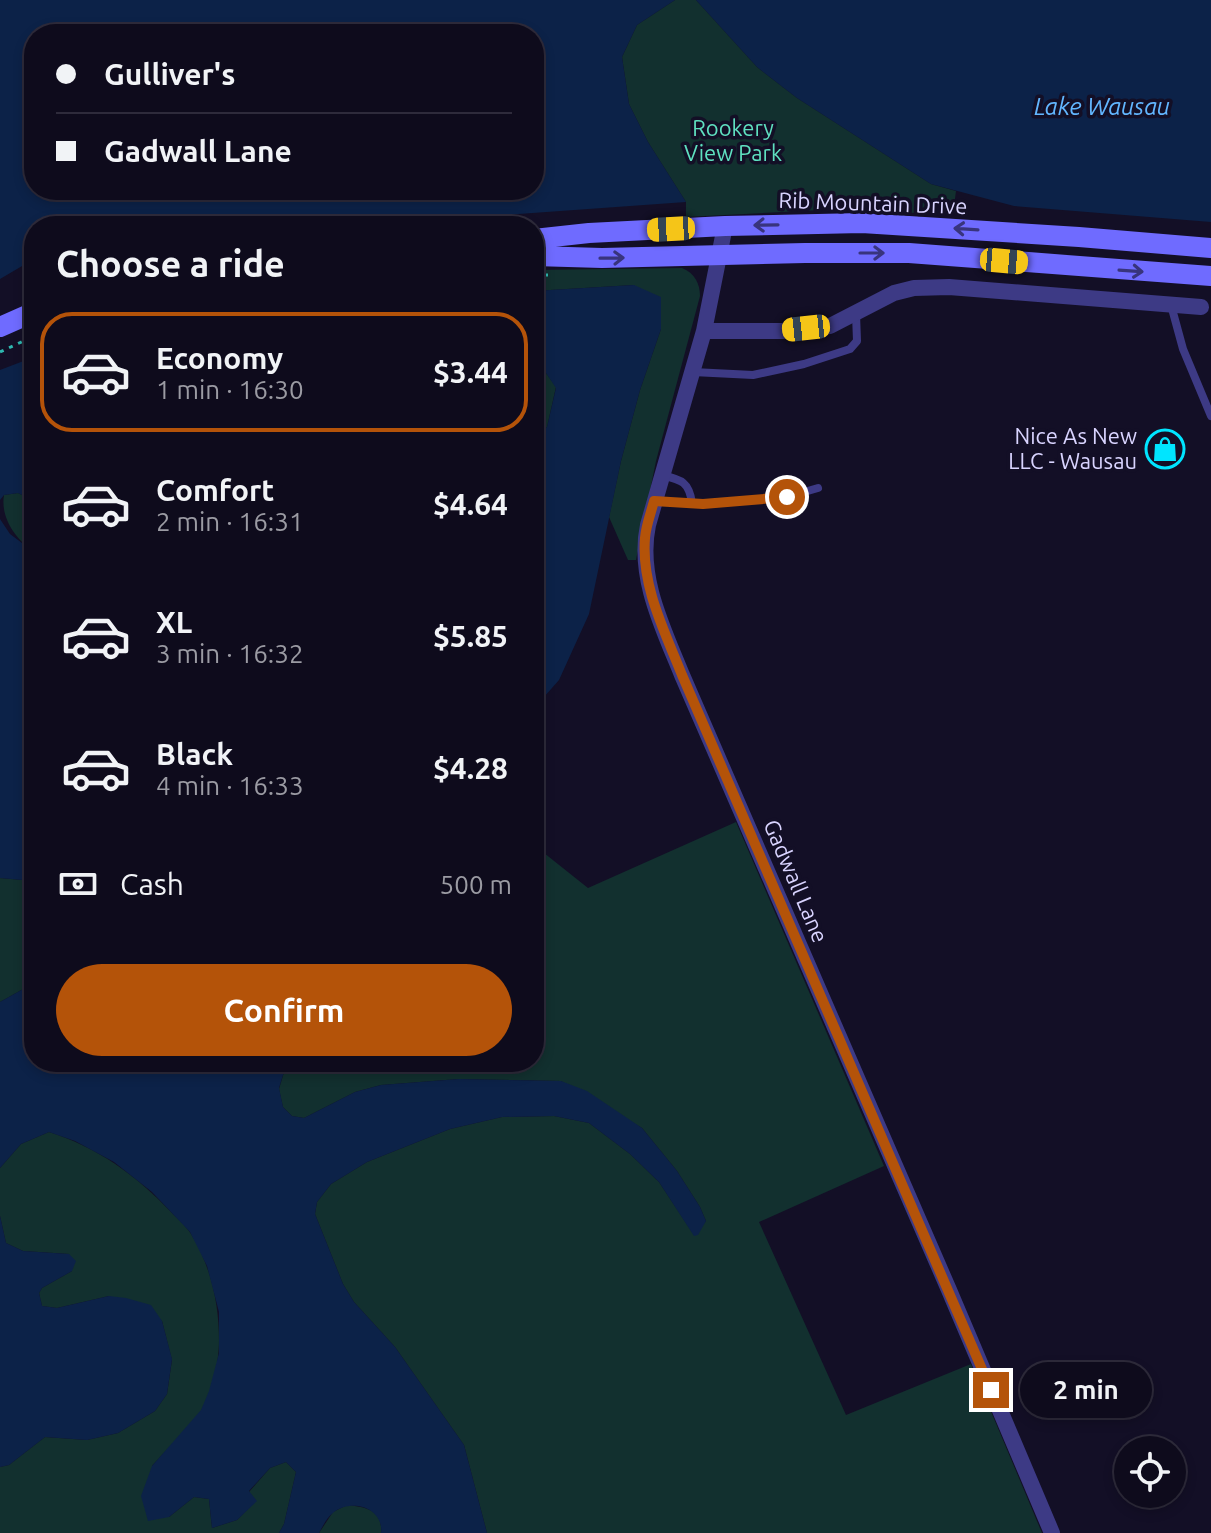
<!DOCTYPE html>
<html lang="en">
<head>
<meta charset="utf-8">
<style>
	body { margin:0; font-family:Ubuntu,sans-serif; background:#1c1929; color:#f1f3f6; height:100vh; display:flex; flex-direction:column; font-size:30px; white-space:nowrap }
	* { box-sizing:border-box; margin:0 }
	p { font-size:26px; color:#9b9ba3 }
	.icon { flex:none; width:44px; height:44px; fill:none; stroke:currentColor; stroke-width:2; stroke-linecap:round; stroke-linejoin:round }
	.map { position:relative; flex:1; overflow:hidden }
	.panel { position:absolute; left:24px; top:216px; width:520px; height:856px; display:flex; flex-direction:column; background:#0e0b1c; border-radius:32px; box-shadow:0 4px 12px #0003,0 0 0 2px #2e2b3b }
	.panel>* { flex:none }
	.banner { position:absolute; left:24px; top:24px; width:520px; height:176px; border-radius:32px; box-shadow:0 4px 12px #0003,0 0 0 2px #2e2b3b; display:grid; align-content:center; height:176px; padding:0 32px; background:#0e0b1c }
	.controls { position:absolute; left:1114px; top:1436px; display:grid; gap:16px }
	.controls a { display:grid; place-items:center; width:72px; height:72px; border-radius:50%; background:#0e0b1c; box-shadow:0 4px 12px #0003,0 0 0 2px #2e2b3b; font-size:40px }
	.end { position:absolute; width:36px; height:36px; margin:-18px; border:10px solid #b45309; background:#fff; box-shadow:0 0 0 4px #fff }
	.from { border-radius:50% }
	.bubble { position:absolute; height:56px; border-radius:28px; background:#0e0b1c; box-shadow:0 4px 12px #0003,0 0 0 2px #2e2b3b; font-size:26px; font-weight:600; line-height:56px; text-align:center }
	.car { position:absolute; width:24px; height:48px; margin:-24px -12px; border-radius:10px; box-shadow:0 0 6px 2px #0007; background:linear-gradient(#f5c518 24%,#345 0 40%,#f5c518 0 76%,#345 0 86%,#f5c518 0) }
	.banner b { display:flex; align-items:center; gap:28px; height:76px; font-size:30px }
	.banner b+b { border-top:2px solid #2e2b3b }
	.banner i { width:20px; height:20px; background:#f1f3f6 }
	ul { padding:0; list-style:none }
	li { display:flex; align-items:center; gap:24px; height:120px; margin:0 16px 12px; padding:0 16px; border:4px solid transparent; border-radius:32px }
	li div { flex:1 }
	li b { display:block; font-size:30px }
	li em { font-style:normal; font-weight:600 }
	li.selected { border-color:#b45309 }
	li>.icon { width:72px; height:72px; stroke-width:1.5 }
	h2 { padding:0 32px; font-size:36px; line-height:96px }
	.pay { display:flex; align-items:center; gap:20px; height:88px; padding:0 32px; font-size:30px }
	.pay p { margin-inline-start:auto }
	.button { display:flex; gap:16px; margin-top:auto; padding:16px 32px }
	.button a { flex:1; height:92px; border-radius:48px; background:#b45309; color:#fff; font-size:32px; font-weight:600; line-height:92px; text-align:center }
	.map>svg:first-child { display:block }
</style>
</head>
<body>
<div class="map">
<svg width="1211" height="1533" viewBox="0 0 1211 1533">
	<rect width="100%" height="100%" fill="#130f26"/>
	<path fill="#12302f" d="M 675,0 L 696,0 L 757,67 L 797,98 L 931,184 L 956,191 L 953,214 L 820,210 L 686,217 L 686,202 L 648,142 L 629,104 L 622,57 L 637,25 Z
		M 682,268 C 695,273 700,284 700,296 L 656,461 L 636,560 L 628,560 L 609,517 L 621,461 L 640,390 L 661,329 L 634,285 L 534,291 L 534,270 Z
		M 534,372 L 546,373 L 556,387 L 547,427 L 534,440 Z
		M 18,493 L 34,501 L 34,552 C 17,540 0,519 4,495 Z
		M 736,822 L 884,1166 L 759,1222 L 846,1415 L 971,1364 L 1042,1533 L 487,1533 L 464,1445 L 395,1347 L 354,1302 L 343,1284 L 315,1214 L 317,1202 L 331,1184 L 367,1162 L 450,1129 L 502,1117 L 554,1116 L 589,1123 L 630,1154 L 659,1182 L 694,1235 L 706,1221 L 700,1207 L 677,1171 L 642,1128 L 561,1081 L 459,1079 L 381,1085 L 355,1092 L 304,1118 L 292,1116 L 283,1107 L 279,1089 L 287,1062 L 534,1062 L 534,845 L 588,888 Z
		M 0,878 L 34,881 L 34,983 L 0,1002 Z
		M 49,1132 C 97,1147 136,1175 171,1212 C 178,1219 186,1226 191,1234 C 211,1266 219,1304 219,1340 C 219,1362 213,1392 201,1411 C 189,1428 166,1450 152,1466 L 169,1517 L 194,1497 L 209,1499 L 212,1528 L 237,1520 L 256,1501 L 249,1492 L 270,1468 L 286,1462 L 296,1472 L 284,1524 L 279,1533 L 0,1533 L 0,1467 L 9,1465 L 45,1437 L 87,1440 L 118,1433 L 155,1411 L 167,1394 L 172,1360 L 162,1321 L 109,1296 L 57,1308 L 42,1306 L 39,1293 L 42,1288 L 72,1271 L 69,1254 L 23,1251 L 6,1243 L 0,1216 L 0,1168 L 21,1144 Z
		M 347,1505 C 366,1507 383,1510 381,1533 L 319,1533 L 333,1512 Z"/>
	<path fill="#0c2248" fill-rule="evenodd" d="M 0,0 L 675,0 L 637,25 L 622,57 L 629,104 L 648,142 L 686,202 L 349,226 L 34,226 L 34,259 L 0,279 ZM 34,34 L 534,34 L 534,190 L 34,190 Z
		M 696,0 L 1211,0 L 1211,222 L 1014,206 L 931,184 L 797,98 L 757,67 Z
		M 634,285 L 661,297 L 661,329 L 640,390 L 621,461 L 589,614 L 559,680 L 544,697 L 534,723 L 534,440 L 547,427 L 556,388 L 546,373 L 534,372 L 534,291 Z
		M 34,357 L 34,501 L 18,493 L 4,495 L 0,500 L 0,370 Z
		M 0,519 L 10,534 L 34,552 L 34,881 L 0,878 Z
		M 34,983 L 34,1062 L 287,1062 L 279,1088 L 283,1107 L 292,1116 L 304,1118 L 355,1092 L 381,1085 L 459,1079 L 561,1081 L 587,1091 L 642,1128 L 677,1171 L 700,1207 L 706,1221 L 698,1235 L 694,1236 L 659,1182 L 630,1154 L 589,1123 L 554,1116 L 502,1117 L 450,1129 L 367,1162 L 331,1184 L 317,1202 L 315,1214 L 343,1284 L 354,1302 L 395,1347 L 464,1445 L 487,1533 L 381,1533 C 384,1508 352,1498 334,1512 C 327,1517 323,1526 319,1533 L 279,1533 L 284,1524 L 296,1472 L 286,1462 L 270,1468 L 249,1491 L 257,1501 L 237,1520 L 212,1528 L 209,1499 L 194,1497 L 169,1517 L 148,1521 L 141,1496 L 152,1466 L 201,1410 L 209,1391 L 219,1353 L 219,1312 L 207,1266 L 190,1232 L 152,1192 L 114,1162 L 75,1141 L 49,1132 L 21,1144 L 0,1168 L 0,1002 Z
		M 0,1216 L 6,1243 L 23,1251 L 69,1254 L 76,1261 L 72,1271 L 42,1288 L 39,1293 L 42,1306 L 57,1308 L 109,1296 L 126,1298 L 151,1305 L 162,1321 L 172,1359 L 167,1394 L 155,1411 L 118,1433 L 87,1440 L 45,1437 L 9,1465 L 0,1467 Z"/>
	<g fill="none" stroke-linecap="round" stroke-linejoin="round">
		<path stroke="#2fb8b0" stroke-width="3" stroke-dasharray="4 6" stroke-linecap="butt" d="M 534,275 L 554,275
			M 0,352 L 34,336"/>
		<path stroke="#3d3a85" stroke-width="8" d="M 1171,305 L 1183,349 L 1211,416
			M 693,372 L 753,375 L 804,364 L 850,349 L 857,341 L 856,314
			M 662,475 C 682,480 689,482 692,503
			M 655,501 L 703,504 L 787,497 L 818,488"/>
		<path stroke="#3d3a85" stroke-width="16" d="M 725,226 L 704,331 L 648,525 C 637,577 663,628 682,675 L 949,1290 L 1052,1533
			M 704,331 L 782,331 L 830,326 L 894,293 L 914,288 L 949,287 L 1201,307"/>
		<path stroke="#6f6bff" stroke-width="20" d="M 534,239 L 589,233 L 725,226 L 862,223 L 1079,237 L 1211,248
			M 534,256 L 602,258 L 805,253 L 909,253 L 1211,276
			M 0,327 L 34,312"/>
	</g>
	<defs><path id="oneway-shaft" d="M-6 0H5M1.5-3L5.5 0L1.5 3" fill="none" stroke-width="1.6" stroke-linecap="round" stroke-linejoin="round" transform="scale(2)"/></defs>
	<g stroke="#38347d">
		<use href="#oneway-shaft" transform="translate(766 225) rotate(179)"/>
		<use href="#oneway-shaft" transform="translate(966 229) rotate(-176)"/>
		<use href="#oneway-shaft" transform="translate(872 253)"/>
		<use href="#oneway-shaft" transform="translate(612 258) rotate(-1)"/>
		<use href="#oneway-shaft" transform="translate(1131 271) rotate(4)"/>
	</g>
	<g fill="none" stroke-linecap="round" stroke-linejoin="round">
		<path stroke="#b45309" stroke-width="10" d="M 787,497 L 703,504 L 654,501 C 651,513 646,525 645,538 C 641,586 665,632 682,675 L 991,1390"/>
	</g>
	<defs>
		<g id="shop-ring" transform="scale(2)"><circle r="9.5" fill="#130f26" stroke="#00e5ff" stroke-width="1.5"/><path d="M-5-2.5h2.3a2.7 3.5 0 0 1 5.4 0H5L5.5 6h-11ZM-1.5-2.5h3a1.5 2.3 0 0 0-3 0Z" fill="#00e5ff"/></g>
	</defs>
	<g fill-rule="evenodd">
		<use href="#shop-ring" x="1165" y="449"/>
	</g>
	<g text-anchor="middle" stroke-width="7" stroke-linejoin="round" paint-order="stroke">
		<g font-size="22" fill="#5fe0c0" stroke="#130f26">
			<text x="733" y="136">Rookery<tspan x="733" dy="25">View Park</tspan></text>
		</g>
		<g font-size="22" fill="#d9d4ff" stroke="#130f26">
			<text transform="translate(873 203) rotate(2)" y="8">Rib Mountain Drive</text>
			<text transform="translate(796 881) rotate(67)" y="8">Gadwall Lane</text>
		</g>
		<g font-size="22" fill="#d9d4ff" stroke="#130f26" text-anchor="end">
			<text x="1137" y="444">Nice As New<tspan x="1137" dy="25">LLC - Wausau</tspan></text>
		</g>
		<g font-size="24" font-style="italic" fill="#62b6ff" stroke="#130f26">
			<text x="1102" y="115">Lake Wausau</text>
		</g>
	</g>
</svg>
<div class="controls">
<a><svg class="icon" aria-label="locate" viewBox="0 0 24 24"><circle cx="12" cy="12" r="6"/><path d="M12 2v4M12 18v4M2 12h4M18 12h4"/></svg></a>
</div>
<i class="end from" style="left:787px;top:497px"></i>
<i class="end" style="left:991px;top:1390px"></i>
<div class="bubble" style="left:1020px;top:1362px;width:132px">2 min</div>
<i class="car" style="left:671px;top:229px;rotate:267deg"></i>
<i class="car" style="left:1004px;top:261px;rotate:95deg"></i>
<i class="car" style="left:806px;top:328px;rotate:264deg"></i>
<div class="banner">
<b><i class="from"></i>Gulliver's</b>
<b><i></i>Gadwall Lane</b>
</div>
<section class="panel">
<h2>Choose a ride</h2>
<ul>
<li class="selected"><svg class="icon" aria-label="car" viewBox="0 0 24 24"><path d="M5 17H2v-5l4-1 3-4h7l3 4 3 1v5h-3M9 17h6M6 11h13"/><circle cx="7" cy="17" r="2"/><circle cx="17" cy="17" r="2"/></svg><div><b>Economy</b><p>1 min · 16:30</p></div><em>$3.44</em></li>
<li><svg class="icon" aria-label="car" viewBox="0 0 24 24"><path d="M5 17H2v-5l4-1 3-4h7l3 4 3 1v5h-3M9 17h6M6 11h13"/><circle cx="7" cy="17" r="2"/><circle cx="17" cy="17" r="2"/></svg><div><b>Comfort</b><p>2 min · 16:31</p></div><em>$4.64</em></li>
<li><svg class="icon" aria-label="car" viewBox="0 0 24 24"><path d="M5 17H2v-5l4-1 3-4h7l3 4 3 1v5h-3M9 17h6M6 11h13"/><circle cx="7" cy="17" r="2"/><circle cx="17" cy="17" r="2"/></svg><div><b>XL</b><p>3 min · 16:32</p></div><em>$5.85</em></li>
<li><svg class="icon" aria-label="car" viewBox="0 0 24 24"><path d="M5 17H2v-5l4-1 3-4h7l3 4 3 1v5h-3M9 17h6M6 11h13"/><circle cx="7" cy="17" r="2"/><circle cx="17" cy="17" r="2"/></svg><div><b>Black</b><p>4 min · 16:33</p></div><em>$4.28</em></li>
</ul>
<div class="pay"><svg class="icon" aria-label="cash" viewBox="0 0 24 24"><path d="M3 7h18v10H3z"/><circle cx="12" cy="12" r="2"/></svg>Cash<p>500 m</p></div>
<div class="button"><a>Confirm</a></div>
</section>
</div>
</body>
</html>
